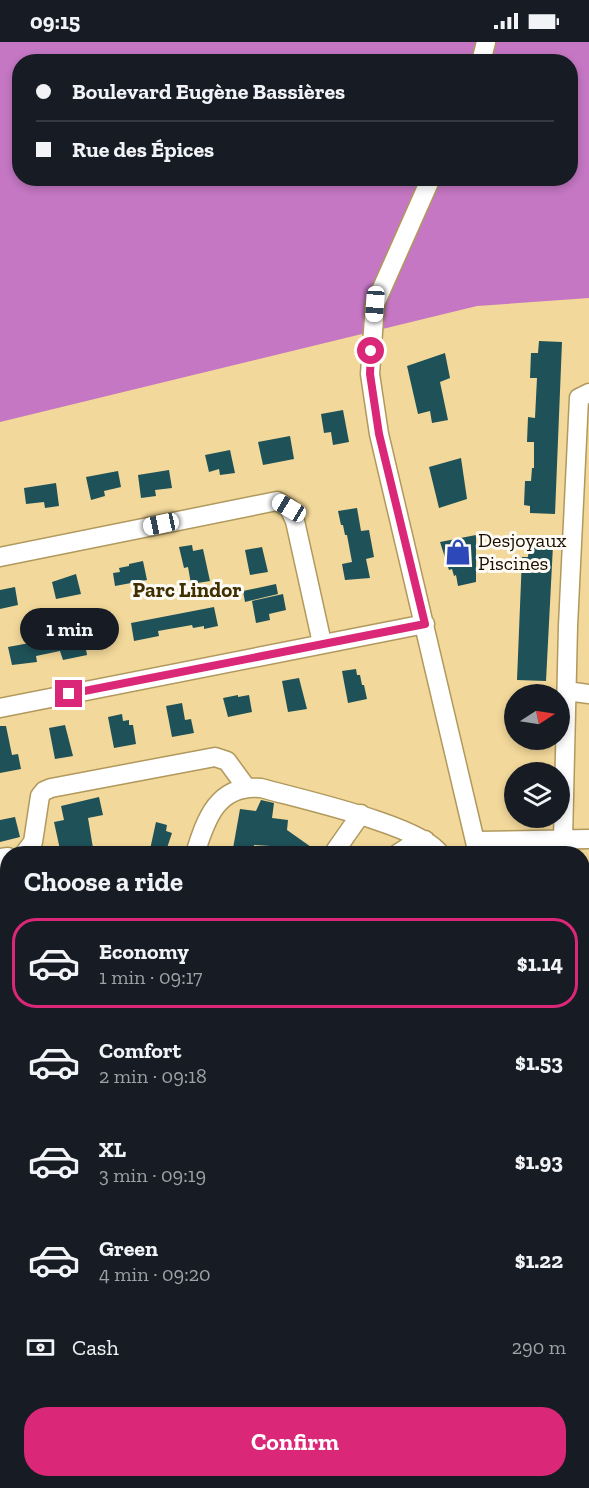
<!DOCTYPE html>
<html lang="en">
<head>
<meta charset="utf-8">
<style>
	body { margin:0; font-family:"Zilla Slab",serif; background:#20242c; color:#f1f3f6; height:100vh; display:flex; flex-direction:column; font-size:22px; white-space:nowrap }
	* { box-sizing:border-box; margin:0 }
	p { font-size:20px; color:#9ea1a6 }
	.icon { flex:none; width:33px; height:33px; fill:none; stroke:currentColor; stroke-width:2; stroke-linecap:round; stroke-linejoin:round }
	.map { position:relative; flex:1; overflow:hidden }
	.drawer { position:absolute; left:0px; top:804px; width:590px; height:642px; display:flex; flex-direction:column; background:#171b24; border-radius:24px 24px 0 0; box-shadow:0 3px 9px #0003 }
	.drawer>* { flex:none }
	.banner { position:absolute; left:12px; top:12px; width:566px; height:132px; border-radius:24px; box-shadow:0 3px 9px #0003; display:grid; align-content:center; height:132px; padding:0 24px; background:#171b24 }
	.needle { width:39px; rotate:78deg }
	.controls { position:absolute; left:504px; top:642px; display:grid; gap:12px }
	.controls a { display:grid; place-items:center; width:66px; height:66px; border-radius:50%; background:#171b24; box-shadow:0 3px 9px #0003; font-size:30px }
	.end { position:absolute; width:27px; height:27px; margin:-14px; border:8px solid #db2777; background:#fff; box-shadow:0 0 0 3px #fff }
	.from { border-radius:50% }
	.bubble { position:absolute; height:42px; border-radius:21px; background:#171b24; box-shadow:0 3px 9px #0003; font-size:20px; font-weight:700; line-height:42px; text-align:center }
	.car { position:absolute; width:18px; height:36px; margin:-18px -9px; border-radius:8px; box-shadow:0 0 4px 2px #0007; background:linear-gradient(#fff 24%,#345 0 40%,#fff 0 76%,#345 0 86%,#fff 0) }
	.banner b { display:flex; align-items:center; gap:21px; height:57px; font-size:22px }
	.banner b+b { border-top:2px solid #363941 }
	.banner i { width:15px; height:15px; background:#f1f3f6 }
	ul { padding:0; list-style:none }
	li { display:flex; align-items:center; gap:18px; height:90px; margin:0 12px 9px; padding:0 12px; border:3px solid transparent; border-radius:24px }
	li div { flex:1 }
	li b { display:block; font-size:22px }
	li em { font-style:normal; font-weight:700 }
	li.active { border-color:#db2777 }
	li>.icon { width:54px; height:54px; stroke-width:1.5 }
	h2 { padding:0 24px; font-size:27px; line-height:72px }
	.pay { display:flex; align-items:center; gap:15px; height:66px; padding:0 24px; font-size:22px }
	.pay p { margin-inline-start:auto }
	.cta { display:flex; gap:12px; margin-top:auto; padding:12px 24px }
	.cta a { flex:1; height:69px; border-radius:24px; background:#db2777; color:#fff; font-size:24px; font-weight:700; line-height:69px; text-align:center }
	.status { display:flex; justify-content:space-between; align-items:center; height:42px; padding:0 30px; background:#171b24; direction:ltr }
	.status svg { height:16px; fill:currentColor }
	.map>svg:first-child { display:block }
</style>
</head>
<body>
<div class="status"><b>09:15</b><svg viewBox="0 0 49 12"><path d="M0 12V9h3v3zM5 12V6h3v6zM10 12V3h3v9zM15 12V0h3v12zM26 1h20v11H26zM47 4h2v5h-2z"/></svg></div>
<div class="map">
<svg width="589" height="1446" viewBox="0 0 589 1446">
	<rect width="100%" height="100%" fill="#f2d89a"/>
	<path fill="#c577c3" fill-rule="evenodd" d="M 0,0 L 589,0 L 589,256 L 477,264 L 0,380 ZM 20,20 L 570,20 L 570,136 L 20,136 Z
		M 582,839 L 589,840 L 589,1239 L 582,1238 Z
		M 582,1247 L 589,1252 L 589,1416 L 582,1416 Z"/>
	<path fill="#7cd68a" d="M 0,1104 L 7,1104 L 7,1170 L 0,1171 Z"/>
	<path fill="#1e5158" d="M 539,299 L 562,300 L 555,472 L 530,471 L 530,464 L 524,463 L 525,439 L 531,439 L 532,426 L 534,426 L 534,400 L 527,400 L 528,375 L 535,376 L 537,336 L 530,336 L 531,311 L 538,311 Z
		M 445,311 L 450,336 L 440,340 L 448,378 L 432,381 L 430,369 L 418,372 L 407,324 Z
		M 343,368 L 349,400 L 333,403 L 331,390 L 324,391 L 321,372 Z
		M 290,394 L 294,417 L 263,423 L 258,400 Z
		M 230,408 L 235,431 L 220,433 L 219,427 L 209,430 L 205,413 Z
		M 461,416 L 467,457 L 439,466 L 429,425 Z
		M 169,428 L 172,446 L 155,448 L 156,454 L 141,456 L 138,433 Z
		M 118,429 L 121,445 L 104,449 L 105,454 L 91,458 L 86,435 Z
		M 56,441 L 59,464 L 45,466 L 44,460 L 26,462 L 24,446 Z
		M 357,466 L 361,489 L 369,488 L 374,515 L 366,517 L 370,536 L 345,538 L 342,522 L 352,520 L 347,493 L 345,493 L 343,483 L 341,483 L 338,469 Z
		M 476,493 L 476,540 L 458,544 L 456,533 L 454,534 L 452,527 L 449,528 L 440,500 Z
		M 529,502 L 553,503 L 546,639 L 517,638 L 522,515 L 528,515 Z
		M 192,503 L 193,509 L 203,507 L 210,539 L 191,542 L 188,525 L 184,526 L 179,505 Z
		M 262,505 L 268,530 L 250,533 L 245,508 Z
		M 143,519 L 147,538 L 115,544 L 113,531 L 120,530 L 119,526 L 129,524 L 129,522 Z
		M 76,532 L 81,552 L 56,557 L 52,540 Z
		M 276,542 L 278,552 L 245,560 L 243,549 Z
		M 15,545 L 18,563 L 0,567 L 0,548 Z
		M 283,552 L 286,568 L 269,572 L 270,578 L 256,581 L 252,559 Z
		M 214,565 L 218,584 L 204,587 L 204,584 L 193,586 L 192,583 L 158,589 L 159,594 L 134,599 L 131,581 Z
		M 83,591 L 87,613 L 63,618 L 60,609 L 36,614 L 37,620 L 12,623 L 8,605 Z
		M 356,627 L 357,633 L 360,633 L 362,643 L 364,643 L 367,657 L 348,661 L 342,629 Z
		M 299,636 L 307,667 L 288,670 L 282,639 Z
		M 238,653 L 238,655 L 249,653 L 252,670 L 228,675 L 223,656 Z
		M 182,661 L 185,678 L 191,677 L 194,691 L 172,695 L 166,664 Z
		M 122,672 L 123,679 L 129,678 L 129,683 L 133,683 L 136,702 L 114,706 L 108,675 Z
		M 65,683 L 73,714 L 55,717 L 49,686 Z
		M 0,684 L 6,684 L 12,713 L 18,712 L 21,727 L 0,731 Z
		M 99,755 L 103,773 L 88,776 L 94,812 L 61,812 L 54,780 L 64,778 L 61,764 Z
		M 261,758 L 274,761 L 272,776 L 288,778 L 287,788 L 321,812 L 282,812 L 287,805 L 254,803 L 253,812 L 232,812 L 240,767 L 256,769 Z
		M 15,775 L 20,795 L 0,800 L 0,778 Z
		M 156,780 L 167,783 L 166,789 L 172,791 L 165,812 L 149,812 Z"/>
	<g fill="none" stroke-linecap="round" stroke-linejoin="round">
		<g stroke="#b1995d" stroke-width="21">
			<path id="minor" d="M 481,20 L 486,0
				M 431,136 L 375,262 L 370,332 L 379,392 L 478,812
				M 0,515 L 277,459 L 289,466 L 295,479 L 322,601
				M 567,649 L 589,652
				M 0,666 L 425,582
				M 563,797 L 568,584 L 579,356 L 589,351
				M 476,799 L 589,797
				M 24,812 L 33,800 L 40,754 L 44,749 L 51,746 L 215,715 L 227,719 L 246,745
				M 195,812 C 206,776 218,742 261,746 C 296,756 424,784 440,812
				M 333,812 L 361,772
				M 397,812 L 408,805 L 425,798
				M 0,816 L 8,815
				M 0,1320 L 8,1320
				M 41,1438 L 41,1446
				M 396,1446 L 396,1438
				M 500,1446 L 501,1438"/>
		</g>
		<use href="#minor" stroke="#fff" stroke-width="18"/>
	</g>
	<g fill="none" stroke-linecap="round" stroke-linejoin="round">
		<path stroke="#db2777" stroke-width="8" d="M 69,652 L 425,582 L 379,392 L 370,332 L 371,309"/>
	</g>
	<defs>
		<g id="shop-bare" transform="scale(2.07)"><path d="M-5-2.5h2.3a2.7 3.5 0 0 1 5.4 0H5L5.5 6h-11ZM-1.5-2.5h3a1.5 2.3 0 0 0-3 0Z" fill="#2d48b9" stroke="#fefbf5" stroke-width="2.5" paint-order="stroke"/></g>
	</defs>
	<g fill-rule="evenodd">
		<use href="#shop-bare" x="458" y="510"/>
	</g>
	<g text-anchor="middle" stroke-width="6" stroke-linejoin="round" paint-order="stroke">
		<g font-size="20" fill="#190f00" stroke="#fefbf5" text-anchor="start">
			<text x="478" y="505">Desjoyaux<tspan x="478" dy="23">Piscines</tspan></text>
		</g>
		<g font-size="21" font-weight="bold" fill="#402f00" stroke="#fefbf5">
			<text x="187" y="555">Parc Lindor</text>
		</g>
	</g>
</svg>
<div class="controls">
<a><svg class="needle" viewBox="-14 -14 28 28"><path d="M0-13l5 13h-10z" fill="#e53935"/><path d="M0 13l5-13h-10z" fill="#9ea1a6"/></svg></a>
<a><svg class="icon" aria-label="layers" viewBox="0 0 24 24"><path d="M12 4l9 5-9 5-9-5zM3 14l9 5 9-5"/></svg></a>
</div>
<i class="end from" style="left:371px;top:309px"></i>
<i class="end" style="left:69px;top:652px"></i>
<div class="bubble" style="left:20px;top:566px;width:99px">1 min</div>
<i class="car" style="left:375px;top:262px;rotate:184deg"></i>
<i class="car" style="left:289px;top:466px;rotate:301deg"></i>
<i class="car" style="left:161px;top:482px;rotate:258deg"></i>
<div class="banner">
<b><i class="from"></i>Boulevard Eugène Bassières</b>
<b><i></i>Rue des Épices</b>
</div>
<section class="drawer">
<h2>Choose a ride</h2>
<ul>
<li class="active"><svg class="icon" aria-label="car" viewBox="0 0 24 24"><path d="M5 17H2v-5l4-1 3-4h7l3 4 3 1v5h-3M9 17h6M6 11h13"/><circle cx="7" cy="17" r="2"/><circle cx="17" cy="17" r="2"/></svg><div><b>Economy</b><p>1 min · 09:17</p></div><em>$1.14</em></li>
<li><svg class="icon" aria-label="car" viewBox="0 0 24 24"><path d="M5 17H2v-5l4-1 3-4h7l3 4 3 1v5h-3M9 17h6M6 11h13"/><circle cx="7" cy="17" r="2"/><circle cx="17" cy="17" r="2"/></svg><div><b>Comfort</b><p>2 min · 09:18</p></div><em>$1.53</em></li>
<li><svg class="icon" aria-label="car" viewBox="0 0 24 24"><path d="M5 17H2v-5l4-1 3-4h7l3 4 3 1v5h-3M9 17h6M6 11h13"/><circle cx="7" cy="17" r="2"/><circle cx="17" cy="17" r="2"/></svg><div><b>XL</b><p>3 min · 09:19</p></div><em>$1.93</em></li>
<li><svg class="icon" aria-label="car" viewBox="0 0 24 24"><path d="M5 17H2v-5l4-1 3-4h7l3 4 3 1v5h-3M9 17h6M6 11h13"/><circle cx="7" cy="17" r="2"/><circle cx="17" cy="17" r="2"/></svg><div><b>Green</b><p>4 min · 09:20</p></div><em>$1.22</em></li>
</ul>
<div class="pay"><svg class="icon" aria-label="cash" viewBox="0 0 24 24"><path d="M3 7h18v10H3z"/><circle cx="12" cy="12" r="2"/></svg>Cash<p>290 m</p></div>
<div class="cta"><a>Confirm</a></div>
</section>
</div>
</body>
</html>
